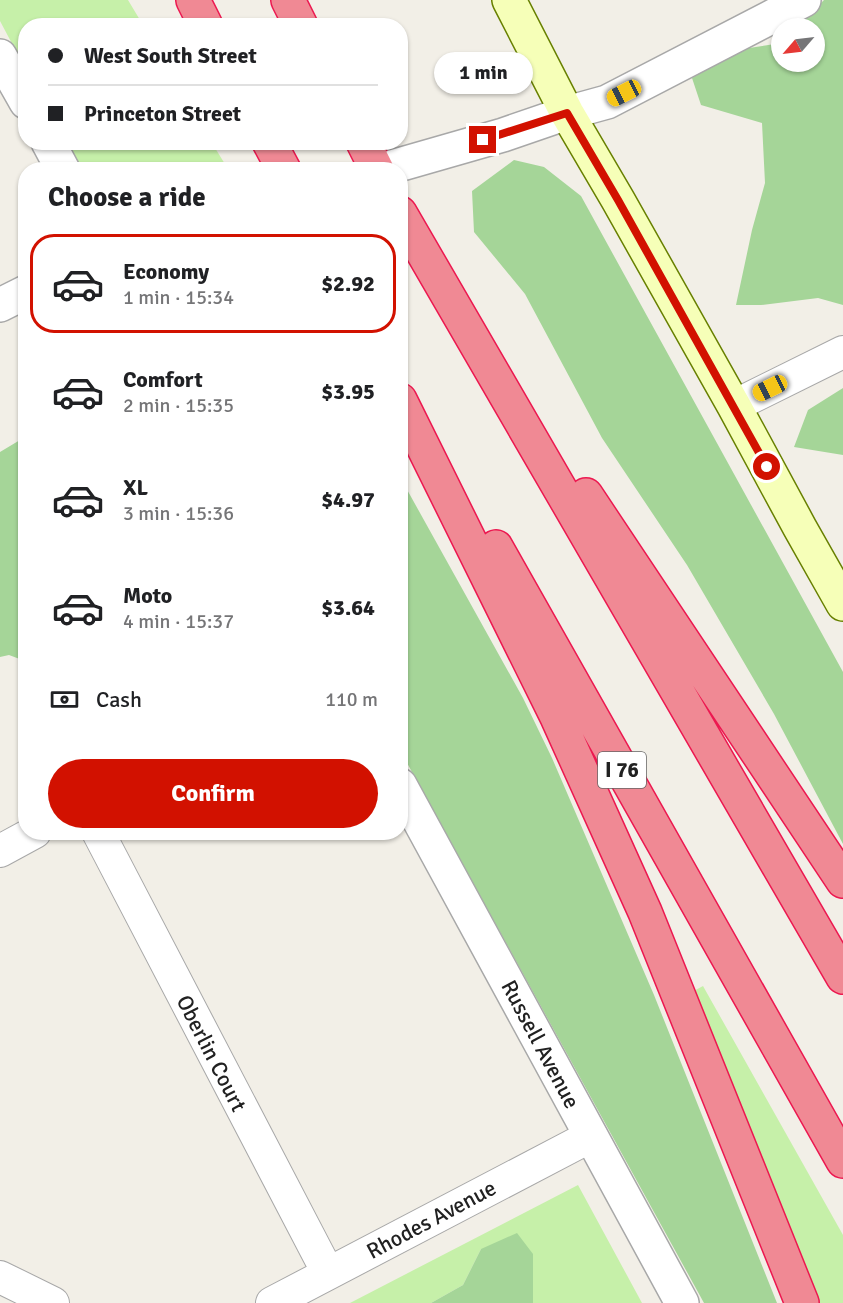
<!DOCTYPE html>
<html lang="en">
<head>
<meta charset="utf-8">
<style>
	body { margin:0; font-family:Signika,sans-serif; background:#f2f2f2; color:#202124; height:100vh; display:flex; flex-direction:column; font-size:22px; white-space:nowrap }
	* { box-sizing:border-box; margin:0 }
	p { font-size:20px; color:#757577 }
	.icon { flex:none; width:33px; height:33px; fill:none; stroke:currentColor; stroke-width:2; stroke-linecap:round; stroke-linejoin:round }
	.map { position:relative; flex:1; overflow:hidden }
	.side { position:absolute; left:18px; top:162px; width:390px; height:678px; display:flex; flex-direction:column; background:#fff; border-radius:24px; box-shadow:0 2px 4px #0004 }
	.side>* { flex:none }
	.guide { position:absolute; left:18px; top:18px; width:390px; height:132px; border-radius:24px; box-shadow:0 2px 4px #0004; display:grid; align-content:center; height:132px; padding:0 30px; background:#fff }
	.needle { width:39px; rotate:242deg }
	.fabs { position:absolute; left:771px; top:18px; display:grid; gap:12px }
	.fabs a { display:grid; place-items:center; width:54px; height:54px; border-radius:50%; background:#fff; box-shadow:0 2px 4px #0004; font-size:30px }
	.end { position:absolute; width:27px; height:27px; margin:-14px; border:8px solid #d21100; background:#fff; box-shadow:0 0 0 3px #fff }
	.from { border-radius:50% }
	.bubble { position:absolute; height:42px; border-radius:21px; background:#fff; box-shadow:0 2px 4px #0004; font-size:20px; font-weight:700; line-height:42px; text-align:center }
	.car { position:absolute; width:18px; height:36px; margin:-18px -9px; border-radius:8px; box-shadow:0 0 4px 2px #0007; background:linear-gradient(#f5c518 24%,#345 0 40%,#f5c518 0 76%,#345 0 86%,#f5c518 0) }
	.guide b { display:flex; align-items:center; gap:21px; height:57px; font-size:22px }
	.guide b+b { border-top:2px solid #e0e0e0 }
	.guide i { width:15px; height:15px; background:#202124 }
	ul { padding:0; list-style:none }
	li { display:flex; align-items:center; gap:18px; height:99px; margin:0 12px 9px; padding:0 18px; border:3px solid transparent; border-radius:24px }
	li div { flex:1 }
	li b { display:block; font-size:22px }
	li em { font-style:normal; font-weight:700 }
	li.selected { border-color:#d21100 }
	li>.icon { width:54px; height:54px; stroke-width:1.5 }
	h2 { padding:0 30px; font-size:27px; line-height:72px }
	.pay { display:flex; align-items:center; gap:15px; height:66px; padding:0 30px; font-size:22px }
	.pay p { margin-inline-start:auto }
	.button { display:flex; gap:12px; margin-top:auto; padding:12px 30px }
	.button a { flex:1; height:69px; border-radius:36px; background:#d21100; color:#fff; font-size:24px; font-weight:700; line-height:69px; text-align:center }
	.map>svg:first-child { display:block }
</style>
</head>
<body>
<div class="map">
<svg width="843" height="1303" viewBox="0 0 843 1303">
	<rect width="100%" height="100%" fill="#f2efe7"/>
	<path fill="#c6f0a9" d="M 0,0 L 128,0 L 143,25 L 26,26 L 25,68 L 0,21 Z
		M 66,143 L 212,143 L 228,169 L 80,169 Z
		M 703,986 L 843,1235 L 843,1303 L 814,1303 L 690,993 Z
		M 578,1185 L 642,1303 L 533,1303 L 481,1249 L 463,1285 L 431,1303 L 350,1303 Z"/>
	<path fill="#a5d598" d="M 824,0 L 843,0 L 843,305 L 818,298 L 761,305 L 736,305 L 752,230 L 765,183 L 762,123 L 701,105 L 692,78 L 736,50 L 781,43 L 782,62 L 814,62 L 814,28 L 796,28 Z
		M 514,160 L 544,167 L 581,196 L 843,672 L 843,844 L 774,714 L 687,565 L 602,438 L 525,294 L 474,232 L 472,191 Z
		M 843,388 L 843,455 L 794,447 L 808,410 Z
		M 25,437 L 25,661 L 9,655 L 0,657 L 0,452 Z
		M 400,477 L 523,698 L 552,758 L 654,995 L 777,1303 L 704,1303 L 401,752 Z
		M 517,1233 L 533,1254 L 533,1303 L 431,1303 L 463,1285 L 481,1249 Z"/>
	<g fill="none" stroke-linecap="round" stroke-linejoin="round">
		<g stroke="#a8a8a8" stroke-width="34">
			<path id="minor" d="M 734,406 L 843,352
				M 98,832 L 328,1273
				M 0,851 L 35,832
				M 0,1277 L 53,1303
				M 272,1303 L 591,1136"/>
		</g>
		<g stroke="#a8a8a8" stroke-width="36">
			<path id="tertiary" d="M 0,56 L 26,102
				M 48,142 L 63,170
				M 381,170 L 503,135 L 567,113 L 607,102 L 804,0
				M 0,305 L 26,292
				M 400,785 L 682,1303"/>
		</g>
		<g stroke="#688000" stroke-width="36">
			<path id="secondary" d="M 509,0 L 567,113 L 618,200 L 734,406 L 800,528 L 843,604"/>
		</g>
		<g stroke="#ec1850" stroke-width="36">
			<path id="motorway" d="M 193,0 L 206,26
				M 288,0 L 301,26
				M 269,142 L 284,170
				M 363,142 L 377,170
				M 400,213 L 843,977
				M 400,400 L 557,717 L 645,912 L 802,1303
				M 586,495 L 843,881
				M 496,547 L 843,1161"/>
		</g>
		<use href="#minor" stroke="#fff" stroke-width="32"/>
		<use href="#tertiary" stroke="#fff" stroke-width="33"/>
		<use href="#secondary" stroke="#f6ffb8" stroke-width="33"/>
		<use href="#motorway" stroke="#f08994" stroke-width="33"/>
	</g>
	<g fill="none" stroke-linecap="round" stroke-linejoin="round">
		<path stroke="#d21100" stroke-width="8" d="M 483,140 L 567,113 L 618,200 L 767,467"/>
	</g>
	<g text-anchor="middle" stroke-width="4.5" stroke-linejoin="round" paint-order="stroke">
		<rect fill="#fff" stroke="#646464" stroke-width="1.5" x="598" y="752" width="48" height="36" rx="4.5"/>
		<g font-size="21" font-weight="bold" fill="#212121">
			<text x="622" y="777">I 76</text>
		</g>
		<g font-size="22" fill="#212121" stroke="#fff">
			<text transform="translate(541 1044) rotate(62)" y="8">Russell Avenue</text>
			<text transform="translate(212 1053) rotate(63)" y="8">Oberlin Court</text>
			<text transform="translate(431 1219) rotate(-28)" y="8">Rhodes Avenue</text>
		</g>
	</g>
</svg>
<div class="fabs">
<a><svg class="needle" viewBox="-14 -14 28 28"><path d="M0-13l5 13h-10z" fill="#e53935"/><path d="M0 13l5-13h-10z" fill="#757577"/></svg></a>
</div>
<i class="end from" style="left:767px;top:467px"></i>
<i class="end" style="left:483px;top:140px"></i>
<div class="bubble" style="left:434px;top:52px;width:99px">1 min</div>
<i class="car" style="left:624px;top:93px;rotate:243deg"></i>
<i class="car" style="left:770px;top:388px;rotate:244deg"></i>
<div class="guide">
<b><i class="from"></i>West South Street</b>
<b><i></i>Princeton Street</b>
</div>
<section class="side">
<h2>Choose a ride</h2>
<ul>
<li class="selected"><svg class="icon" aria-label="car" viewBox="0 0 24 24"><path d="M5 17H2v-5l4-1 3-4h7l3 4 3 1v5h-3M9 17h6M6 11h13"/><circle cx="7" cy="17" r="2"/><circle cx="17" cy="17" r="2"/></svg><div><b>Economy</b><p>1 min · 15:34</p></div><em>$2.92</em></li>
<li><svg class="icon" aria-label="car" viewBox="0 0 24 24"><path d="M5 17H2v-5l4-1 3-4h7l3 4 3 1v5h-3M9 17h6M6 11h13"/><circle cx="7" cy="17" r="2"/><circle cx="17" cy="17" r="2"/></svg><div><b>Comfort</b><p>2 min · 15:35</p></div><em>$3.95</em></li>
<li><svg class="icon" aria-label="car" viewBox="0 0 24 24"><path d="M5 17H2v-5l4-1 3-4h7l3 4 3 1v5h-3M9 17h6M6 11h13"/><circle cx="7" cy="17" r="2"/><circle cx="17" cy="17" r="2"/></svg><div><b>XL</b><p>3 min · 15:36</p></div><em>$4.97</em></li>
<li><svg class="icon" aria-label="car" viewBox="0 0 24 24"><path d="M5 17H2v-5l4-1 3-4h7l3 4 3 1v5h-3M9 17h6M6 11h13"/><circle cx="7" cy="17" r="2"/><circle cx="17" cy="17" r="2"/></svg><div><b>Moto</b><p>4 min · 15:37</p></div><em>$3.64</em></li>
</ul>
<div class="pay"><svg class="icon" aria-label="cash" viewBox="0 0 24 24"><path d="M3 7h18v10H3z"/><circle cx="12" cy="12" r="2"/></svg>Cash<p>110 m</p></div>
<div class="button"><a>Confirm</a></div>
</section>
</div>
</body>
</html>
